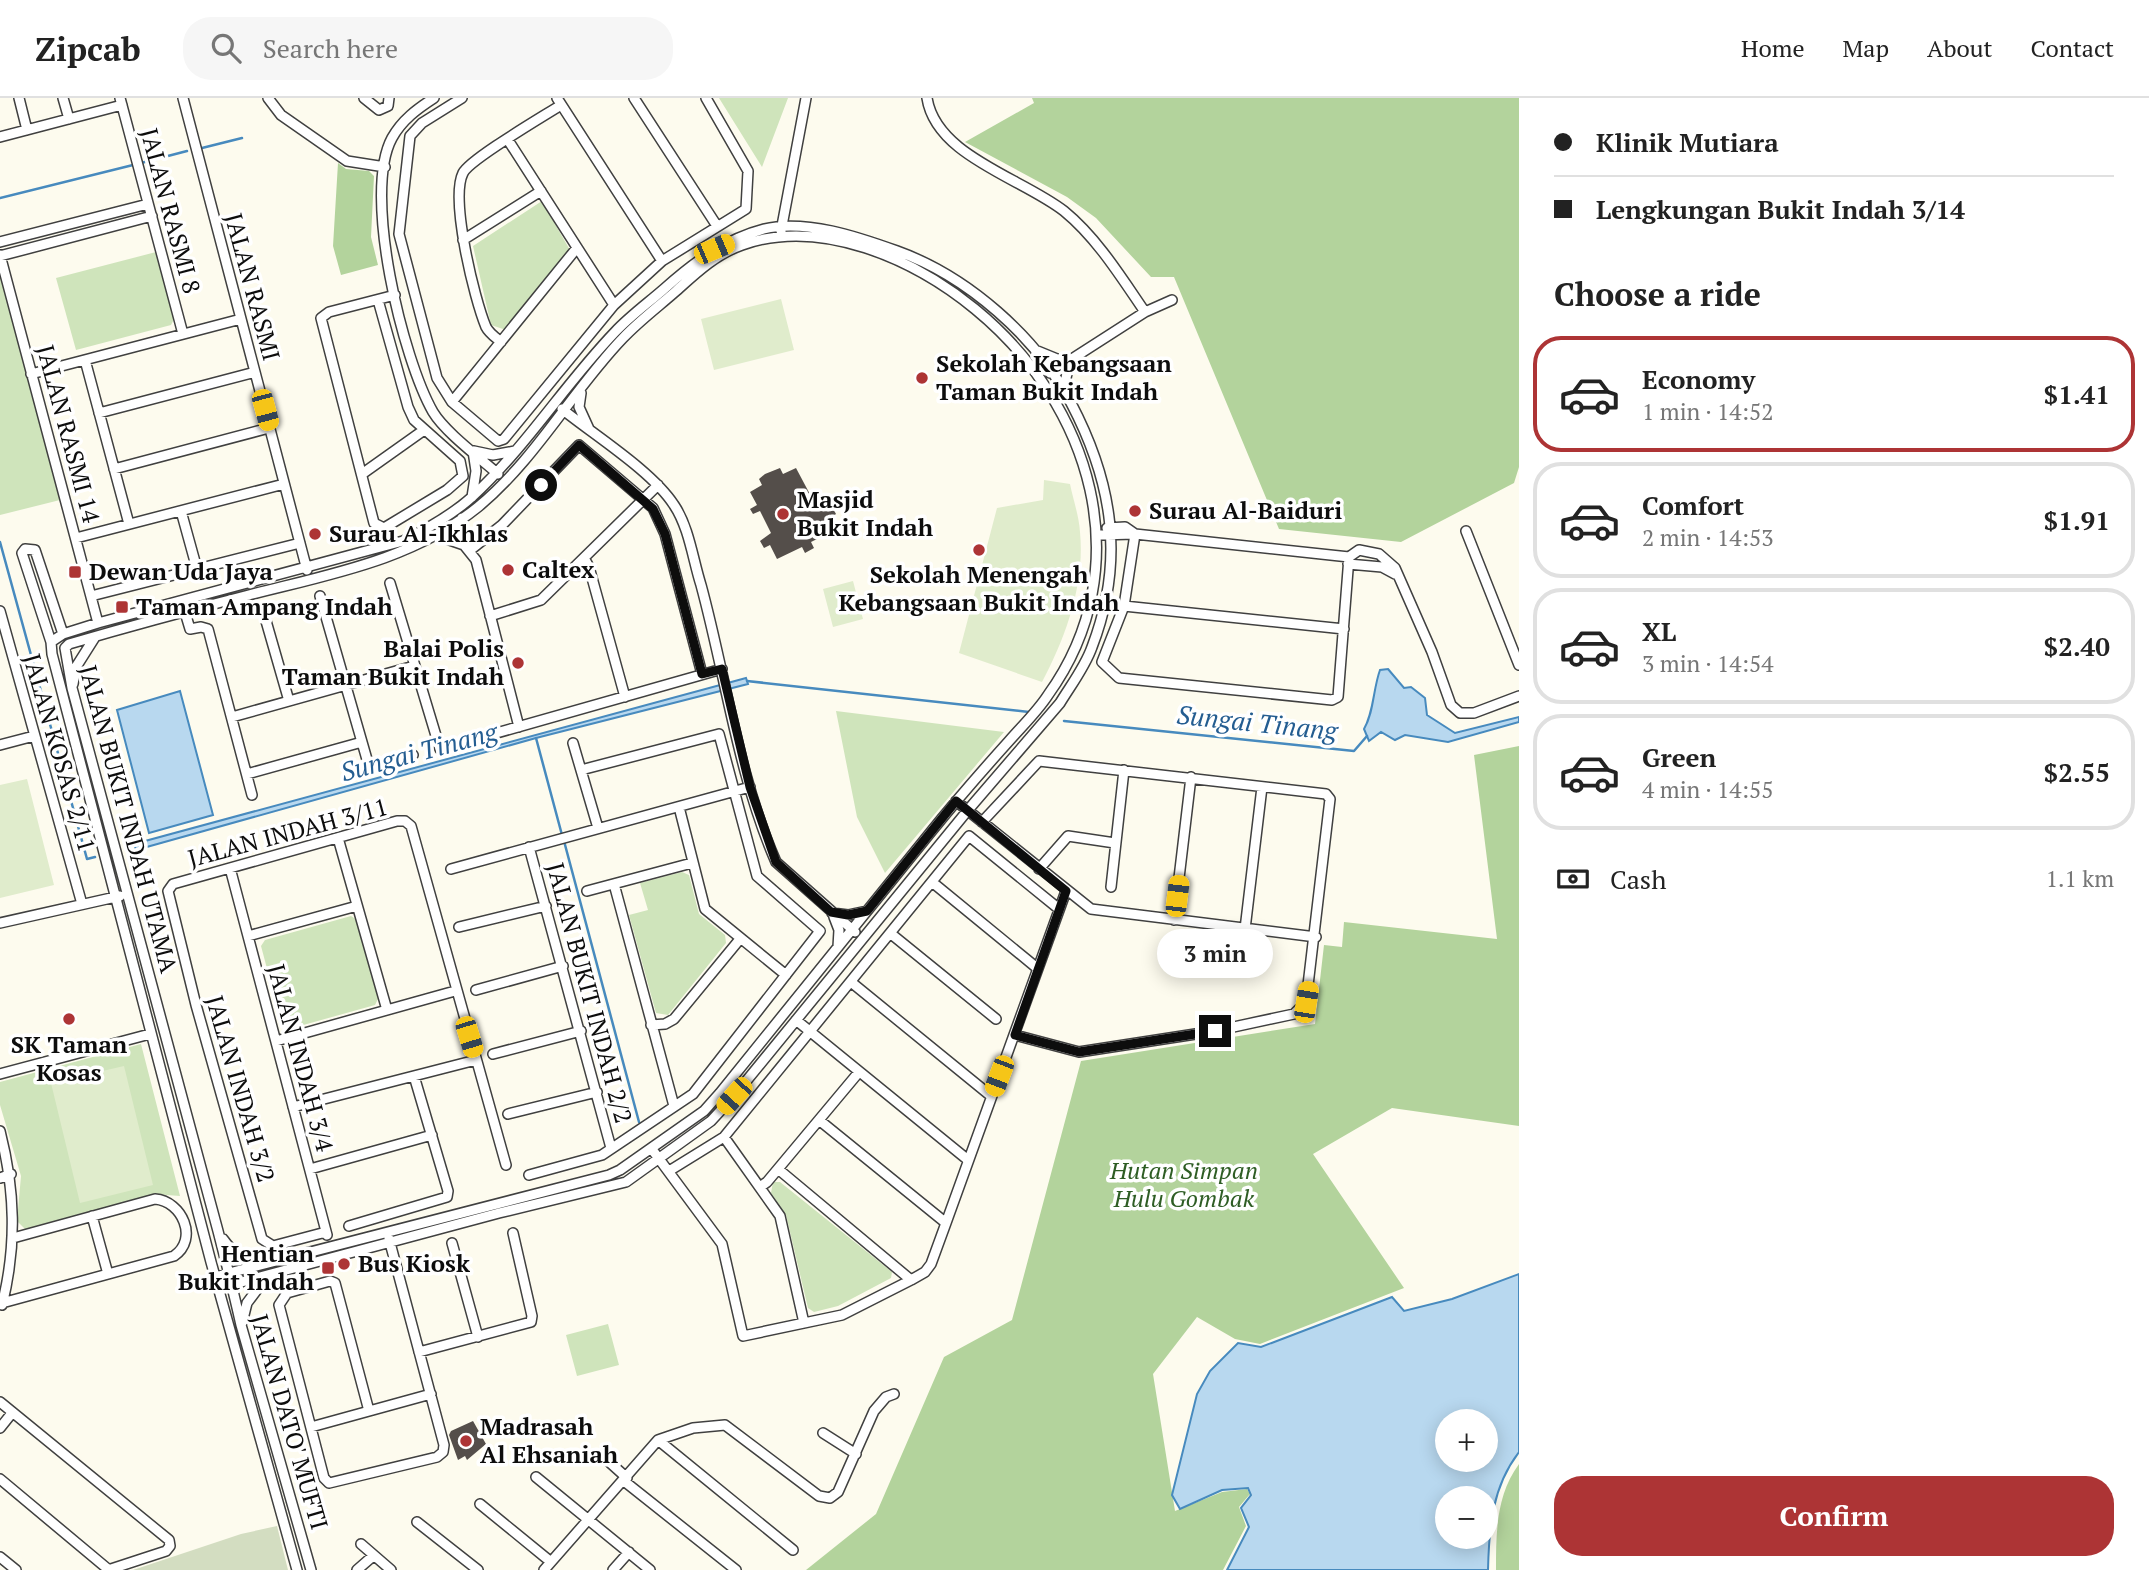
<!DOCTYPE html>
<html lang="en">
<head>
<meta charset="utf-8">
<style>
	body { margin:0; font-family:"PT Serif",serif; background:#f6f6f6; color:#222; height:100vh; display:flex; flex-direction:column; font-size:26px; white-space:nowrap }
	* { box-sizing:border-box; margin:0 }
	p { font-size:23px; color:#767676 }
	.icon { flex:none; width:38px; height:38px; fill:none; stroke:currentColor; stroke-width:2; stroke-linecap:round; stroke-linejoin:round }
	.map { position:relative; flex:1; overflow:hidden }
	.panel { display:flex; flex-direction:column; background:#fff; width:630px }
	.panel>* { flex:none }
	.guide { display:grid; align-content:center; height:154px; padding:0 35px; background:#fff }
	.fabs { position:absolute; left:1435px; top:1311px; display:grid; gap:14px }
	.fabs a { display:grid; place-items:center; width:63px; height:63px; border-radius:50%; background:#fff; box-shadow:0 4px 18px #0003; font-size:35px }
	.end { position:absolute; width:32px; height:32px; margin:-16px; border:9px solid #0d0d0d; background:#fff; box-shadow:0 0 0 4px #fff }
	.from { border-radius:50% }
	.bubble { position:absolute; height:49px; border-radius:24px; background:#fff; box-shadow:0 4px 18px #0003; font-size:23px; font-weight:700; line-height:49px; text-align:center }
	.car { position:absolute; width:21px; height:42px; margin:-21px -10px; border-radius:9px; box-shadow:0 0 5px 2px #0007; background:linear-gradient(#f5c518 24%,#345 0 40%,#f5c518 0 76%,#345 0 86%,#f5c518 0) }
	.guide b { display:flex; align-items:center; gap:24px; height:66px; font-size:26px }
	.guide b+b { border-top:2px solid #e0e0e0 }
	.guide i { width:18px; height:18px; background:#222 }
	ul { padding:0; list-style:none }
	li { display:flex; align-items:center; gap:21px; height:116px; margin:0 14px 10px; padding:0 21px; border:4px solid #e0e0e0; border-radius:28px }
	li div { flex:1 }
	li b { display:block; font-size:26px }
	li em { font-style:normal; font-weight:700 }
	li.current { border-color:#ad3435 }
	li>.icon { width:63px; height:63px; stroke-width:1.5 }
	h2 { padding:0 35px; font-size:32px; line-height:84px }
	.pay { display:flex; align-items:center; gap:18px; height:77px; padding:0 35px; font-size:26px }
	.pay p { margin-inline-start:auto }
	.cta { display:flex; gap:14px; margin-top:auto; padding:14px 35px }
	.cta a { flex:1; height:80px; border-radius:28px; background:#ad3435; color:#fff; font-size:28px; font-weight:700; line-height:80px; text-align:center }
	header { display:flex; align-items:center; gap:42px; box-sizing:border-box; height:98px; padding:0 35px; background:#fff; border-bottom:2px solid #e0e0e0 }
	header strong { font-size:33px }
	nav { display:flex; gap:38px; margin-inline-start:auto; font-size:24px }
	.search { width:490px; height:63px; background:#f6f6f6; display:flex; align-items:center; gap:18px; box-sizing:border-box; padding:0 24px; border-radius:28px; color:#767676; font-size:26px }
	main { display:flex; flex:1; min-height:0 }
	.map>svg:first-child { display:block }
</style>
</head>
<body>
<header>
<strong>Zipcab</strong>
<div class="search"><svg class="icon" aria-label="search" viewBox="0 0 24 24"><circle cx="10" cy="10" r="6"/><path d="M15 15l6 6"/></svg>Search here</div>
<nav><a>Home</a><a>Map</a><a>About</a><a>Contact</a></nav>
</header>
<main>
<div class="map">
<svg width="1519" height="1472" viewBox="0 0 1519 1472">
	<rect width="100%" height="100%" fill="#fdfbee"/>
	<path fill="#cfe4bb" d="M 719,0 L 788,0 L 762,69 Z
		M 542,103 L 571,154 L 506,232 L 491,227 L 473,148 Z
		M 156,154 L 174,221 L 171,227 L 76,252 L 56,180 Z
		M 0,177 L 60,402 L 0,417 Z
		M 836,613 L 1004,634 L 885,775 L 857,719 Z
		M 682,774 L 689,777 L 699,816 L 725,837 L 726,845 L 668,917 L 656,915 L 629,817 L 648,812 L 640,785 Z
		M 351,818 L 357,822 L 378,901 L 375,907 L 289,931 L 282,927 L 261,848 L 265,842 Z
		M 141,946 L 180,1098 L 154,1096 L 25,1131 L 17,1123 L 21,1078 L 0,1007 L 0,984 Z
		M 773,1084 L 780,1084 L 892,1174 L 891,1180 L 838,1208 L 814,1214 L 808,1210 L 786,1117 L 771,1095 Z
		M 608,1226 L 619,1267 L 577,1278 L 566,1237 Z"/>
	<path fill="#b3d39c" d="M 1032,0 L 1519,0 L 1519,369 L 1514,385 L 1401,444 L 1279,431 L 1174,179 L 1151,179 L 1096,120 L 1067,99 L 965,44 L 1034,5 Z
		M 338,65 L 346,71 L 369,73 L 374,78 L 371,139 L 378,167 L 341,177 L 333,148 Z
		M 1519,648 L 1519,1028 L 1392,1010 L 1313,1056 L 1404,1190 L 1260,1246 L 1235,1241 L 1197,1219 L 1153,1276 L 1175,1413 L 1222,1394 L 1247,1391 L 1250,1396 L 1239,1409 L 1246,1428 L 1223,1472 L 806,1472 L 876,1416 L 944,1259 L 1012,1222 L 1081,963 L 1315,926 L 1324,847 L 1342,849 L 1344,824 L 1497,841 L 1474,657 Z
		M 1519,1366 L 1519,1472 L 1496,1472 C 1496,1435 1496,1397 1519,1366 Z"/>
	<path fill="#d3ddc1" d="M 277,1428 L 288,1472 L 133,1472 L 241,1436 Z"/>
	<path fill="#e0eccc" d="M 781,201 L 794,252 L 714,272 L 701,221 Z
		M 1044,382 L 1070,386 C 1073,401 1079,418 1080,434 C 1085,486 1066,539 1042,584 L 959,555 L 997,410 L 1043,402 Z
		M 853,483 L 863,521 L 833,529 L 823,491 Z
		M 27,681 L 54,787 L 0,800 L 0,687 Z
		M 124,968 L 153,1087 L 80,1105 L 51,985 Z"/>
	<path fill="#b8d8ef" stroke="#478abe" stroke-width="2" fill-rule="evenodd" d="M 1388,571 L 1404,590 L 1411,589 L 1425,600 L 1427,617 L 1455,635 L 1519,619 L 1519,624 L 1448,644 L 1405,637 L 1395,642 L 1381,634 L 1369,643 L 1364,631 C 1374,614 1373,591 1380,572 Z
		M 746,580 L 748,586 L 536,640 L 136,752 L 134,746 Z
		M 180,593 L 213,717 L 149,735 L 117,612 Z
		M 1519,1176 L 1519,1354 C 1492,1389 1489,1429 1488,1472 L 1227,1472 L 1249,1429 L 1241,1410 L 1251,1397 L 1248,1390 L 1222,1392 L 1180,1411 L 1172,1397 L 1197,1296 L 1210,1273 L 1238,1245 L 1261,1249 L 1392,1199 L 1404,1213 L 1452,1201 ZM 1447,1323 L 1486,1323 L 1486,1362 L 1447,1362 ZM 1447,1400 L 1486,1400 L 1486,1438 L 1447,1438 Z"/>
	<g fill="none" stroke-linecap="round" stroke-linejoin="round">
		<path stroke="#478abe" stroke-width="2.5" d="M 198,51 L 242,40
			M 141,65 L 187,53
			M 0,100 L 133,67
			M 0,444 L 87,761 L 95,759
			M 747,583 L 1029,614
			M 1064,623 L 1354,653 L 1367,638
			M 536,640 L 562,737
			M 564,743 L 639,1024"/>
	</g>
	<path fill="#544e4a" d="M 780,370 L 783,376 L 796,370 L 813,402 L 825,396 L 836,416 L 830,420 L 833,426 L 814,436 L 817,441 L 811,444 L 814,450 L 805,455 L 802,449 L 777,461 L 770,447 L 764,450 L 760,443 L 771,435 L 760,413 L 753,416 L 750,411 L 757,407 L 750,394 L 762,387 L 759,381 L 765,376 Z
		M 473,1323 L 486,1346 L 467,1362 L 465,1358 L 458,1362 L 449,1337 L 451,1333 Z"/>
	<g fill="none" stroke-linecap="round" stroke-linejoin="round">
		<g stroke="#404040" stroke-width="12">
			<path id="minor" d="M 19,0 L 27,32
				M 63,0 L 69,21
				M 120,0 L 183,236
				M 183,0 L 307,472
				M 268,0 L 281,17 L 347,63 L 385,69
				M 364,0 L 379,12 L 388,8 L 389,0
				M 434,0 C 417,11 402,22 392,40 C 362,95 403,262 433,314 C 445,334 480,360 498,376
				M 462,0 L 422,25 L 410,38 L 399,136 L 437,280 L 452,304 L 498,343 L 504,341 L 614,207 L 662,163 L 746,111 L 748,73 L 706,0
				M 557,0 L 662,163
				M 634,0 L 717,128
				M 927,0 C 936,58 1022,80 1064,113 C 1097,140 1121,179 1145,214
				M 0,39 L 122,7
				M 508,42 L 614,207
				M 781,133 L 806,0
				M 463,142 L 541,93
				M 0,144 L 148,106
				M 0,157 L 98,525
				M 0,158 L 152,118
				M 378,202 L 408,309 L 414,322 L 460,363 L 463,378 L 447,392 L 384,430 L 374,425 L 321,220 L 329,214 L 395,197
				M 501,244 C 495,239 489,235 486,229 C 474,200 450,101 463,75 C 470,61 544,18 561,7
				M 1035,252 L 1057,261 L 1070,261
				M 85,262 L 129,426
				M 1050,275 L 1145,214 L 1172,202
				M 31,276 L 241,221
				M 1067,294 L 1066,280 L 1070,261
				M 581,295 L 579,309 L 589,331
				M 452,304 L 576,151
				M 562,311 C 594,337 652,373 674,407 C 689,429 693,462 701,487 C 726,579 738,677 776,764 L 855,834
				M 99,315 L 255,274
				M 474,353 L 493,357 L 515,353
				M 114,371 L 269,330
				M 362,376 L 424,332
				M 472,399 L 476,373 L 473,353
				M 181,413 L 197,471
				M 462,420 L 464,447
				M 1107,430 L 1125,429 L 1135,436
				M 1466,433 L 1519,567
				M 1135,436 L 1124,508 L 1102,564 L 1119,580 L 1332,602 L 1338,599 L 1349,459
				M 435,437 L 464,447 L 476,462 L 519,629
				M 1098,437 L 1135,436 L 1349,459
				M 76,440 L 284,386
				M 469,453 L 502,427 L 579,347 L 653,410 L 665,436 L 702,576
				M 1349,459 L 1359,452 L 1379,456 L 1395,470 L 1432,554 L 1451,607 L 1460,615 L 1474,615 L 1519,598
				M 584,460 L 589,469 L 625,599
				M 1348,466 L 1382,469 L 1395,476
				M 390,485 L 440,651 L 722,571
				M 91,498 L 300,445
				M 320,498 L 368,665 L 371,670 L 377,670 L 413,657
				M 1124,508 L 1344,531
				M 184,511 L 190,531 L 201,529 L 208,531 L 252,697
				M 0,513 L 82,806
				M 264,516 L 289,603
				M 490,518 L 541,502 L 658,387
				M 63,536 L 35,452 L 25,451 L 22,455 L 51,544 L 52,556 L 211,1164 L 297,1472
				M 51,544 L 63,536 L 98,525 L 403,443 C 427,431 452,417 472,399 C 526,349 565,286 615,234 C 630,218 648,205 664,191 C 693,165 725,141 764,131 C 806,121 858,139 897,153 C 967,178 1037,239 1071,305 C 1113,385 1125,463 1092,549 C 1085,569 1071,587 1060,605 L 968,712 L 734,998 L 711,1023 L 626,1084 L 499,1115 L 219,1190
				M 73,586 L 76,569 L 95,539
				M 232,619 L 414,568
				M 573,645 L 598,730
				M 0,647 L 34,638
				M 247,676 L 362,644
				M 956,703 L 1091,811 L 1316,839
				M 679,709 L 705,811 L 786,877
				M 982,724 L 1039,663 L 1326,696 L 1330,701 L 1306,904 L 1294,916 L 1215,933 L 1079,954 L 1015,937
				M 338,740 L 387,912
				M 529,749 L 611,1050
				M 230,770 L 327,1137
				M 451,771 L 750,689
				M 1039,771 L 1068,738 L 1115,745
				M 932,784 L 1037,870
				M 614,786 L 674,1008
				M 1111,789 L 1124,672
				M 587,793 L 692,765
				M 832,815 L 848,817 L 867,813
				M 834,819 L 839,832 L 838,849
				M 1174,822 L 1191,679
				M 0,825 L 120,798
				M 459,829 L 546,808
				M 1245,831 L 1262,689
				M 890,835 L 996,921
				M 248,838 L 357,808
				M 851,884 L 991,998
				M 476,892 L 563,868
				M 796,922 L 968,1062
				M 651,927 L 665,926 L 674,921 L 740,841
				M 276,943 L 455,893
				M 493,956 L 581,933
				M 0,976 L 150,936
				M 293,1009 L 476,962
				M 508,1016 L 597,994
				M 819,1022 L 946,1125
				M 0,1033 C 15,1092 17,1147 2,1207
				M 724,1039 L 780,1118 L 804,1225
				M 651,1050 L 722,1146 L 743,1238 L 842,1217 L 911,1182 L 925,1174 L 931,1166 L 946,1125 L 1066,793
				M 310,1071 L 432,1037
				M 778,1071 L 911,1182
				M 669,1073 L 724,1039 L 969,738 L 1059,811
				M 529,1077 L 602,1057 L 693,996 L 820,833 L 757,778 L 719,636 L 581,672
				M 0,1080 L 11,1076
				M 760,1089 L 767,1084 L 859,974
				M 92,1118 L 108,1176
				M 349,1128 L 447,1099 L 448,1093 L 414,978
				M 326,1134 L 273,1148 L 262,1141 L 196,907 L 168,793 L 173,786 L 397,723 L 405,723 L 411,728 L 506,1067
				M 223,1141 C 233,1155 243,1161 260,1165
				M 452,1145 L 478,1239
				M 216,1179 L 229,1175 L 609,1077 L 620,1072 L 704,1013 L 720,995 C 790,909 860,822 930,735 C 955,704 982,673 1009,643 C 1022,628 1037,614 1048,597 C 1141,468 1091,306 975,211 C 914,161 821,119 742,147 C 716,156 696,175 676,193 C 659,208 639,223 623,240 C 572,293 536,361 478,409 C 411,463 326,477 245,498 C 186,513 127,529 69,546 L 65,550 L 72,590 L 218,1133 C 226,1164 234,1196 241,1227 L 311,1472
				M 2,1205 L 174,1158 C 199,1141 182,1103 155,1101 L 13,1140
				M 242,1225 L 247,1205 L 268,1177
				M 419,1254 L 531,1224 L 532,1218 L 513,1135
				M 0,1304 L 169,1442 L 170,1448 L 166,1453 L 108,1472
				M 369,1313 L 335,1185 L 330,1183 L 287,1195 L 279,1207 L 324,1380 L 329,1385 L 437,1359 L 443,1354 L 444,1347 L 389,1141
				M 311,1329 L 431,1296
				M 0,1330 L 12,1315
				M 823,1335 L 856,1356
				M 658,1342 L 793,1452
				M 607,1362 L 627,1380
				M 536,1379 L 650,1472
				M 0,1381 L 109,1472
				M 624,1383 L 736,1472
				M 480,1406 L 551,1464
				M 417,1424 L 478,1472
				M 361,1446 L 391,1472
				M 0,1459 L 16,1472
				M 357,1472 L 373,1458
				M 544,1472 L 658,1342 L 693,1330 L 725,1327 L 819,1398 L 830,1400 L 838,1394 L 874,1313 L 886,1299 L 894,1296
				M 613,1472 L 629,1454"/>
		</g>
		<use href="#minor" stroke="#fff" stroke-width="9"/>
	</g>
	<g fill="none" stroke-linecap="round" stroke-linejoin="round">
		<path stroke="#0d0d0d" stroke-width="9" d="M 541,387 L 579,347 L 653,411 L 665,436 L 702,576 L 722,571 L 750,689 L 776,764 L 831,814 L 848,817 L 867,813 L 956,703 L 1066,793 L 1015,937 L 1079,954 L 1215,933"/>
	</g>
	<g fill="#ad3435" stroke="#fff" stroke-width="2.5">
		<circle cx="922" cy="280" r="7"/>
		<circle cx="1135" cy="413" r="7"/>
		<circle cx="783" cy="416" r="7"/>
		<circle cx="315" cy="436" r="7"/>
		<circle cx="979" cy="452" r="7"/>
		<circle cx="508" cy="472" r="7"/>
		<rect x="68" y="467" width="14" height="14" rx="3.5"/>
		<rect x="115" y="502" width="14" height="14" rx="3.5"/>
		<circle cx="518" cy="565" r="7"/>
		<circle cx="69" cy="921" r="7"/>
		<circle cx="344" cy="1166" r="7"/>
		<rect x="321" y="1163" width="14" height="14" rx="3.5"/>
		<circle cx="466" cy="1343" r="7"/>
	</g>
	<g text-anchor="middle" stroke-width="7" stroke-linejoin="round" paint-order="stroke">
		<g font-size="24" fill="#0d0d0d" stroke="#fff">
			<text transform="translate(170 113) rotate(75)" y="8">JALAN RASMI 8</text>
			<text transform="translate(252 189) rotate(75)" y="8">JALAN RASMI</text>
			<text transform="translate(68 336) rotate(75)" y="8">JALAN RASMI 14</text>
			<text transform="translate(59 655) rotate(74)" y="8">JALAN KOSAS 2/11</text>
			<text transform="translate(128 721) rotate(75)" y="8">JALAN BUKIT INDAH UTAMA</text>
			<text transform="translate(288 735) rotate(-15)" y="8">JALAN INDAH 3/11</text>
			<text transform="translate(589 895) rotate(75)" y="8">JALAN BUKIT INDAH 2/2</text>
			<text transform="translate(300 960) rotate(75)" y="8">JALAN INDAH 3/4</text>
			<text transform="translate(240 991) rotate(74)" y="8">JALAN INDAH 3/2</text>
			<text transform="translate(289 1324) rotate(74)" y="8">JALAN DATO' MUFTI</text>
		</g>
		<g font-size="24" font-weight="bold" fill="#0d0d0d" stroke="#fff" text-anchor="start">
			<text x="936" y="274">Sekolah Kebangsaan<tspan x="936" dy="28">Taman Bukit Indah</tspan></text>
			<text x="797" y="410">Masjid<tspan x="797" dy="28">Bukit Indah</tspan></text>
			<text x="1149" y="421">Surau Al-Baiduri</text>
			<text x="329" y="444">Surau Al-Ikhlas</text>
			<text x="522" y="480">Caltex</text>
			<text x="89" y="482">Dewan Uda Jaya</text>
			<text x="979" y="485" text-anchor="middle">Sekolah Menengah<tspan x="979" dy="28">Kebangsaan Bukit Indah</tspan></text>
			<text x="136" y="517">Taman Ampang Indah</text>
			<text x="504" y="559" text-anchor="end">Balai Polis<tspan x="504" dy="28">Taman Bukit Indah</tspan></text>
			<text x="69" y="955" text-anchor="middle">SK Taman<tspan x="69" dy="28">Kosas</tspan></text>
			<text x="314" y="1164" text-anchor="end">Hentian<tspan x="314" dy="28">Bukit Indah</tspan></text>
			<text x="358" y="1174">Bus Kiosk</text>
			<text x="480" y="1337">Madrasah<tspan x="480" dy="28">Al Ehsaniah</tspan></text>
		</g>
		<g font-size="24" font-style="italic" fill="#2e5d24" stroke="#fff">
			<text x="1184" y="1081">Hutan Simpan<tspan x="1184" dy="28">Hulu Gombak</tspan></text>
		</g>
		<g font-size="26" font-style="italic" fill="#245d91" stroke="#fff">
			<text transform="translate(1257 625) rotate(6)" y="9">Sungai Tinang</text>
			<text transform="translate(419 654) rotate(-15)" y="9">Sungai Tinang</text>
		</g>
	</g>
</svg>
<div class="fabs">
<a>+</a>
<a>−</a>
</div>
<i class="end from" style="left:541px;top:387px"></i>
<i class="end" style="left:1215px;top:933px"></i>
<div class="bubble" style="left:1157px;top:831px;width:116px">3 min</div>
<i class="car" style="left:714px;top:151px;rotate:67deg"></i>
<i class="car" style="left:265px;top:312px;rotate:165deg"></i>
<i class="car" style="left:1177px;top:798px;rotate:7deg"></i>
<i class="car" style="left:1306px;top:904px;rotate:9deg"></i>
<i class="car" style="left:469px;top:939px;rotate:163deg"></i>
<i class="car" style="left:999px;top:978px;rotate:201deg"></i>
<i class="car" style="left:734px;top:998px;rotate:222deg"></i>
</div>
<section class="panel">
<div class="guide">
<b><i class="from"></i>Klinik Mutiara</b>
<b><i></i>Lengkungan Bukit Indah 3/14</b>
</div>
<h2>Choose a ride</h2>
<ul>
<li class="current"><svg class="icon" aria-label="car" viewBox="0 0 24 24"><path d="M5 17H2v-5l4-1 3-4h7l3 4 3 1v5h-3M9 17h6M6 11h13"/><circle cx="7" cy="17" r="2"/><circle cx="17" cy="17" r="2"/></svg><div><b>Economy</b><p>1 min · 14:52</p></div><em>$1.41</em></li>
<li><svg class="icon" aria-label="car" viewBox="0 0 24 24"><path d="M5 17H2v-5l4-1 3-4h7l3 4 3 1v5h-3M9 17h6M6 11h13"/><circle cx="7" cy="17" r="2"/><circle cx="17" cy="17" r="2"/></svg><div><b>Comfort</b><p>2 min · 14:53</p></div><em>$1.91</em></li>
<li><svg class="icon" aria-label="car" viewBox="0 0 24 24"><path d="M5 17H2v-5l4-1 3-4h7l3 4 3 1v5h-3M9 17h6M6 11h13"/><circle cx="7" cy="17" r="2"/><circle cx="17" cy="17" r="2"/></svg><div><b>XL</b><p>3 min · 14:54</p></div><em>$2.40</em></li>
<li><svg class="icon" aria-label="car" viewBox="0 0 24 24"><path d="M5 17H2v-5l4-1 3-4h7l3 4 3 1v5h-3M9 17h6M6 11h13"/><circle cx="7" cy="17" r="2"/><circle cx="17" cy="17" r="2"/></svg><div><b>Green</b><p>4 min · 14:55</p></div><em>$2.55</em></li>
</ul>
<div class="pay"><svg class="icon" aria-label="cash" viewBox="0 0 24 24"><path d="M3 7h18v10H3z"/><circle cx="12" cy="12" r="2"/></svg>Cash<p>1.1 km</p></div>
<div class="cta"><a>Confirm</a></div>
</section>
</main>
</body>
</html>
